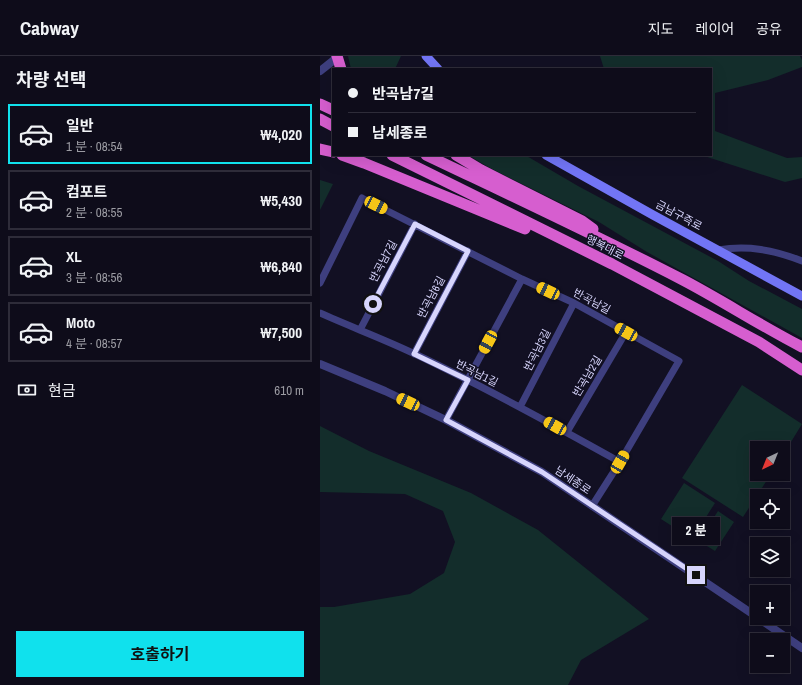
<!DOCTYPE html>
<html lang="ko">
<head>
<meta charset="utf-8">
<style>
	body { margin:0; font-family:"Archivo Narrow","Noto Sans KR",sans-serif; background:#1c1a27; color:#f1f3f6; height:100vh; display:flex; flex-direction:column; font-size:15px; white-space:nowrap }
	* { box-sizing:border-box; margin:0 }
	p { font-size:13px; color:#9b9ba2 }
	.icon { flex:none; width:22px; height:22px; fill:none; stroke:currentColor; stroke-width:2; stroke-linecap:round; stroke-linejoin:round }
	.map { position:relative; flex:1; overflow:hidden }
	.side { display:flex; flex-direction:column; background:#0e0c1a; width:320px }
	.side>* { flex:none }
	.banner { position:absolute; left:12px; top:12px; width:380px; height:88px; border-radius:0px; box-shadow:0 4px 16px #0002,0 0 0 1px #2e2c39; display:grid; align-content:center; height:88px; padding:0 16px; background:#0e0c1a }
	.needle { width:26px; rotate:223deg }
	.controls { position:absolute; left:430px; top:385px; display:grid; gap:8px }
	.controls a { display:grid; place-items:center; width:40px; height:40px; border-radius:0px; background:#0e0c1a; box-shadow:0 4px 16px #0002,0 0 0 1px #2e2c39; font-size:20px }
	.end { position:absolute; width:18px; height:18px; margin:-9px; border:5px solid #d7d5fc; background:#111; box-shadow:0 0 0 2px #111 }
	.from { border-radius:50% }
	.bubble { position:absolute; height:28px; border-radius:0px; background:#0e0c1a; box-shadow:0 4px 16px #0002,0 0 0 1px #2e2c39; font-size:13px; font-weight:700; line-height:28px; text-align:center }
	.car { position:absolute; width:12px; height:24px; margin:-12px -6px; border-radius:5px; box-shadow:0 0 3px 1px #0007; background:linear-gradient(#f5c518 24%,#345 0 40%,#f5c518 0 76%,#345 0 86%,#f5c518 0) }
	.banner b { display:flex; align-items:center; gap:14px; height:38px; font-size:15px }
	.banner b+b { border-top:1px solid #2e2c39 }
	.banner i { width:10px; height:10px; background:#f1f3f6 }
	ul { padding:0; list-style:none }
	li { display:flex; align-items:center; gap:12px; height:60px; margin:0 8px 6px; padding:0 8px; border:2px solid #2e2c39; border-radius:0px }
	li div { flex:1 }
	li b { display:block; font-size:15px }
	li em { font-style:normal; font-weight:700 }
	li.on { border-color:#10e1ed }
	li>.icon { width:36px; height:36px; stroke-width:1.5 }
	h2 { padding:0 16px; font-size:18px; line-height:48px }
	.pay { display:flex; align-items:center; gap:10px; height:44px; padding:0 16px; font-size:15px }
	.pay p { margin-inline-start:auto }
	.action { display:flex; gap:8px; margin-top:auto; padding:8px 16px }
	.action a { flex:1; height:46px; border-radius:0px; background:#10e1ed; color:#111; font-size:16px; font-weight:700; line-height:46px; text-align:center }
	header { display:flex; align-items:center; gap:24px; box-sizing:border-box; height:56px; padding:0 20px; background:#0e0c1a; border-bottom:1px solid #2e2c39 }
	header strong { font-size:19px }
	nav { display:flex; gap:22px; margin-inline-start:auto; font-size:14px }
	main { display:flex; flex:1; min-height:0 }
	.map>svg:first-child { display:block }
</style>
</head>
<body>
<header>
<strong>Cabway</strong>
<nav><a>지도</a><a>레이어</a><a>공유</a></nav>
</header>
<main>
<section class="side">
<h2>차량 선택</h2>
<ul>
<li class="on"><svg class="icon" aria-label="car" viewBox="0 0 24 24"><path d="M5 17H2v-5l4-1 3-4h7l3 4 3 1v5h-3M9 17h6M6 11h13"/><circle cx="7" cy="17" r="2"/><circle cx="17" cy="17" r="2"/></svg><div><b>일반</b><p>1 분 · 08:54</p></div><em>₩4,020</em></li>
<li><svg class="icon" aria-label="car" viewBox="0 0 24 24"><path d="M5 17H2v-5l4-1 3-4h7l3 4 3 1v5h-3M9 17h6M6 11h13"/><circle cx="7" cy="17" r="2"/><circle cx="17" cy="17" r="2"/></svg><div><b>컴포트</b><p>2 분 · 08:55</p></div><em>₩5,430</em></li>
<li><svg class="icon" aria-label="car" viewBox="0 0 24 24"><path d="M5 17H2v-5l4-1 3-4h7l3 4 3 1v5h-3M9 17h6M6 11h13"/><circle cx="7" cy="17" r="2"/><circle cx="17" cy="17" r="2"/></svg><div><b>XL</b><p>3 분 · 08:56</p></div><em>₩6,840</em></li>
<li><svg class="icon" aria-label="car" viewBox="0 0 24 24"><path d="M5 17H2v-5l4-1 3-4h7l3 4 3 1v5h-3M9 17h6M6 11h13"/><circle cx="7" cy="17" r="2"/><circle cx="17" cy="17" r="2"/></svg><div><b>Moto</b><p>4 분 · 08:57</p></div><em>₩7,500</em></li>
</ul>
<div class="pay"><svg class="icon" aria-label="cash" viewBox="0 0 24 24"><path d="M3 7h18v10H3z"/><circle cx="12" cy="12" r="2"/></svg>현금<p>610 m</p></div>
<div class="action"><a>호출하기</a></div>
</section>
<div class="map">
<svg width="482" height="629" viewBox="0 0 482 629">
	<rect width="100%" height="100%" fill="#121023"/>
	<path fill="#132d2b" d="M 28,0 L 81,0 L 75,13 L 31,13 Z
		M 280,0 L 480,0 L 482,4 L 482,11 L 448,24 L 395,37 L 395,75 L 467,102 L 482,101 L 482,122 L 465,126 L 381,99 L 391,99 L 391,13 L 284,13 Z
		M 148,99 L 205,99 L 258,130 L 398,205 L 429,225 L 482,253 L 482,282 L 327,196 L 279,166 L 170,112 Z
		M 0,124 L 13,128 L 0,154 Z
		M 422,329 L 482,368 L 463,399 L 463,392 L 437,392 L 437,418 L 451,418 L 423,461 L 362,422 Z
		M 0,370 L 49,395 L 151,437 L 218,474 L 329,563 L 261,604 L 248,629 L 0,629 L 0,551 L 14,551 L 90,538 L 124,517 L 135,486 L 123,455 L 85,438 L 0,436 Z
		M 364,427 L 395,447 L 372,483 L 341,463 Z
		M 398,455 L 414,466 L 395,495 L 379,485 Z"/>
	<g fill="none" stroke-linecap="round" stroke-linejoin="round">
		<path stroke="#3e3f7f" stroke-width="7" d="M 398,194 C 428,189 454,194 482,205
			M 0,227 L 42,142 L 202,223 L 254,247 L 359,305 L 300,406 L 272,450
			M 0,257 C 31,271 64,283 95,298 C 165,331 232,368 300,406
			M 40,274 L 95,168
			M 94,298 L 148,195
			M 200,351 L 254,247
			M 126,364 L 202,223
			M 247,376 L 306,276"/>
		<path stroke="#3e3f7f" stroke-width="8" d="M 0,15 L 14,4 L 16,0
			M 0,308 L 65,335 L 126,364 L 222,416 L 437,561
			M 438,562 L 482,592"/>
		<path stroke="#7275f5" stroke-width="9" d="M 106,0 L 118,13
			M 226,99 L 333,159 L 482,240"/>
		<path stroke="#d65ecf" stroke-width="11" d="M 17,0 L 21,13
			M 0,48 L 13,54
			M 0,63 L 13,70
			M 0,93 L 13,96
			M 22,99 L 44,107 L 205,173
			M 72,99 L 292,208 L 439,286 L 482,314
			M 106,99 C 192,140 278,180 363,224 C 403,245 441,270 482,291
			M 136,99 L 161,114 L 262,165 L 273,173"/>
	</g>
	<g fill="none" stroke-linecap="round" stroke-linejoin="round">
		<path stroke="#d7d5fc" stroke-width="5" d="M 53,248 L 95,168 L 148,195 L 94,298 L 148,324 L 126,364 L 222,416 L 376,519"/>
	</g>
	<g text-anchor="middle" stroke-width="3" stroke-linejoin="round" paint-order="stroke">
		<g font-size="11" fill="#d7d5fc" stroke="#121023">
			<text transform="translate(359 159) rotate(28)" y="4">금남구즉로</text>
			<text transform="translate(285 191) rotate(27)" y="4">행복대로</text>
			<text transform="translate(63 205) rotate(-62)" y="4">반곡남7길</text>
			<text transform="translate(111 241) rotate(-62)" y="4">반곡남6길</text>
			<text transform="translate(272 245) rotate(28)" y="4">반곡남길</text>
			<text transform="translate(217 294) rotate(-63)" y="4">반곡남3길</text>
			<text transform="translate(157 317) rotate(27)" y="4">반곡남1길</text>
			<text transform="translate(267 320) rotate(-59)" y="4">반곡남2길</text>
			<text transform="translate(253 424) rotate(34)" y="4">남세종로</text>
		</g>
	</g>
</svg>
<div class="controls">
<a><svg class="needle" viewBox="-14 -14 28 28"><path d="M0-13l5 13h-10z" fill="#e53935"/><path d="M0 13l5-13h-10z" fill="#9b9ba2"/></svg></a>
<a><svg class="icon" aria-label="locate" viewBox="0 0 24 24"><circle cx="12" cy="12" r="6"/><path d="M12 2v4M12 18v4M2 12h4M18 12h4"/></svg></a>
<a><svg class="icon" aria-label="layers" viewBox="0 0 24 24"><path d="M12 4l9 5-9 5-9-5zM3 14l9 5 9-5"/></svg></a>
<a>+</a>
<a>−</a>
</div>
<i class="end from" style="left:53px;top:248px"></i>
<i class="end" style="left:376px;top:519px"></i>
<div class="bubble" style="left:352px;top:461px;width:48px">2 분</div>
<i class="car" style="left:56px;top:149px;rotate:116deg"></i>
<i class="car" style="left:228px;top:235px;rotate:295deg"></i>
<i class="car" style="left:306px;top:276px;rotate:299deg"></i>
<i class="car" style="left:168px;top:286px;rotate:208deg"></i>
<i class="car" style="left:88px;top:346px;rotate:295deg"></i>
<i class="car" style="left:235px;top:370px;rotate:299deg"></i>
<i class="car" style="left:300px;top:406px;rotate:30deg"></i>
<div class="banner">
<b><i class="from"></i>반곡남7길</b>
<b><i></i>남세종로</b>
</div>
</div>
</main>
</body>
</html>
